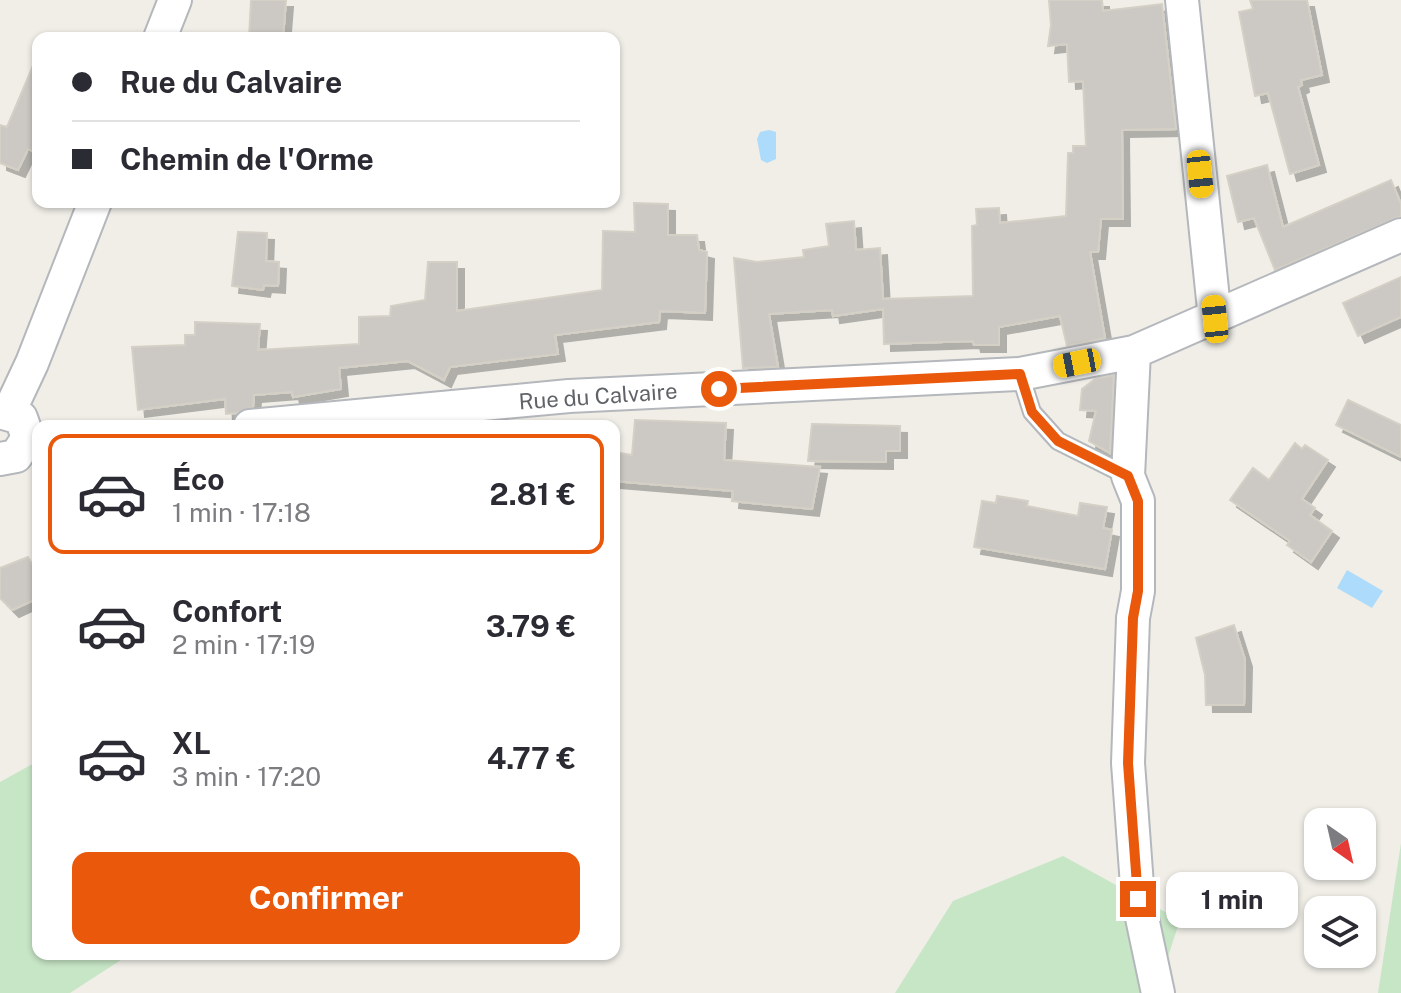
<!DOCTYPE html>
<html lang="fr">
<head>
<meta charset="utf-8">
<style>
	body { margin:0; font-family:"Public Sans",sans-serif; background:#f2f2f3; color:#2b2b33; height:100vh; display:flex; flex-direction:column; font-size:30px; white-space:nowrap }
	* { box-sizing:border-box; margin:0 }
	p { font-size:26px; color:#7c7c81 }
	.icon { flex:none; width:44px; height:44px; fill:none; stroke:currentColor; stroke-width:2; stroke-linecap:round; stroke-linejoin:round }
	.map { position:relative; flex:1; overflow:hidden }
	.drawer { position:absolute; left:32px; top:420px; width:588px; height:540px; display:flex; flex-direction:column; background:#fff; border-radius:16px; box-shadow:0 2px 6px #0004 }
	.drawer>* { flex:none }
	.hud { position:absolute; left:32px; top:32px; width:588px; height:176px; border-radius:16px; box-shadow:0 2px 6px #0004; display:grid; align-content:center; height:176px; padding:0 40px; background:#fff }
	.needle { width:52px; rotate:146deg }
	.buttons { position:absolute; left:1304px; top:808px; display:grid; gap:16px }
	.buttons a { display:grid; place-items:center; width:72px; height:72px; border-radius:16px; background:#fff; box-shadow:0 2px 6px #0004; font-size:40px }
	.end { position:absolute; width:36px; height:36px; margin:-18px; border:10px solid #ea580c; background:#fff; box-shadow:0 0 0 4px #fff }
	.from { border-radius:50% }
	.bubble { position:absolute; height:56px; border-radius:16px; background:#fff; box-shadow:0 2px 6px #0004; font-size:26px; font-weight:700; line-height:56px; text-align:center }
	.car { position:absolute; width:24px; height:48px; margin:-24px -12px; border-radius:10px; box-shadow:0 0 6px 2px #0007; background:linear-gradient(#f5c518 24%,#345 0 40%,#f5c518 0 76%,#345 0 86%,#f5c518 0) }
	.hud b { display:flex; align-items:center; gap:28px; height:76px; font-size:30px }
	.hud b+b { border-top:2px solid #e1e1e2 }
	.hud i { width:20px; height:20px; background:#2b2b33 }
	ul { padding:14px 0 0; list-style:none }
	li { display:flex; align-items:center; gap:24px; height:120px; margin:0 16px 12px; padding:0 24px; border:4px solid transparent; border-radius:16px }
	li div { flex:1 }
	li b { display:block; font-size:30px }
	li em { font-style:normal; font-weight:700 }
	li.selected { border-color:#ea580c }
	li>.icon { width:72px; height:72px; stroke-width:1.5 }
	.action { display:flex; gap:16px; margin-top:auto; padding:16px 40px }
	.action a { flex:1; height:92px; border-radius:16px; background:#ea580c; color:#fff; font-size:32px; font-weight:700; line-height:92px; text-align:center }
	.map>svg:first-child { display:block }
</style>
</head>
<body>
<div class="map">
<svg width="1401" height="993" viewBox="0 0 1401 993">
	<defs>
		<filter id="shadow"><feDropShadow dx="7" dy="7" stdDeviation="0" flood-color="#0004"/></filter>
	</defs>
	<rect width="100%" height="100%" fill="#f0eee7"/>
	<path fill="#c7e6c6" d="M 38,761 L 38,954 L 130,954 L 70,993 L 0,993 L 0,782 Z
		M 1401,843 L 1401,993 L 1378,993 Z
		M 1063,856 L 1180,920 L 1156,993 L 895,993 L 953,901 Z"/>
	<path fill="#addbfb" d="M 769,130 L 776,132 L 776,159 L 767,163 L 761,160 L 757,139 L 760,132 Z
		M 1347,570 L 1383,591 L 1372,608 L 1337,588 Z"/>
	<path fill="#ccc9c4" stroke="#d5d0c6" stroke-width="2" filter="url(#shadow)" d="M 251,0 L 286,0 L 283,38 L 249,38 Z
		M 1049,0 L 1102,0 L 1103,11 L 1162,4 L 1176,129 L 1122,130 L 1123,219 L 1101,219 L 1098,252 L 1090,252 L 1105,338 L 1067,346 L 1060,316 L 999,327 L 999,345 L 974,345 L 973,341 L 884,344 L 883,309 L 833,316 L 832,310 L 769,314 L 778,367 L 743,368 L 734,258 L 757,262 L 804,257 L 803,250 L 829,246 L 826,224 L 854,221 L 856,250 L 880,248 L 883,299 L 973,296 L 972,226 L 977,225 L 976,209 L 999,208 L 1000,223 L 1066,216 L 1068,153 L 1073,153 L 1073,146 L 1086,146 L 1083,81 L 1069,82 L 1067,44 L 1048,46 L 1051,25 Z
		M 1250,0 L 1307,0 L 1322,75 L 1301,80 L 1302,85 L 1298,87 L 1319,165 L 1290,174 L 1268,93 L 1255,96 L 1239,12 L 1253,9 Z
		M 38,54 L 38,153 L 28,149 L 18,170 L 0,163 L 0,125 L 7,127 Z
		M 1267,165 L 1283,227 L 1391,180 L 1401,204 L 1401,216 L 1275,270 L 1254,218 L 1238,222 L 1227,176 Z
		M 634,203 L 668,204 L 668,235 L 697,235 L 699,250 L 707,252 L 705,313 L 660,311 L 659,322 L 555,335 L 558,354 L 450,367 L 444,380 L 408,361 L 339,368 L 341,389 L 293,397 L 292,392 L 254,395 L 253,407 L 237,413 L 226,414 L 225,399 L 138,410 L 132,347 L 185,345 L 185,335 L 195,335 L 195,322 L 260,324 L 258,350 L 359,344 L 359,317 L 390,316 L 391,306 L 425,300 L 428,262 L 457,262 L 457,311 L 602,290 L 603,231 L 635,232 Z
		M 238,232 L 267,233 L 266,261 L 279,262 L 278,286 L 264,285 L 263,290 L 232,286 Z
		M 1401,277 L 1401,317 L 1358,336 L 1343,303 Z
		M 1114,375 L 1110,453 L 1089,441 L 1096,411 L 1080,410 L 1082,389 L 1095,379 Z
		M 1348,400 L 1401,425 L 1401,457 L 1336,425 Z
		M 635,420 L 726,423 L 724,460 L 820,467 L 812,509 L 732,501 L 733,491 L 614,481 L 614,452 L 632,455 Z
		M 812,424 L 900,426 L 900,451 L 886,451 L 886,462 L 808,461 Z
		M 1295,443 L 1302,449 L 1305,445 L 1328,460 L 1302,499 L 1315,508 L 1310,515 L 1332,531 L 1311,562 L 1287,545 L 1290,541 L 1230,500 L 1253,468 L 1269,480 Z
		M 997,496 L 1028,501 L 1027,506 L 1078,516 L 1080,503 L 1107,507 L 1103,528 L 1112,530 L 1105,569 L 974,547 L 982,501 L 996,503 Z
		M 28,557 L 38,574 L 38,598 L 12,610 L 0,598 L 0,568 Z
		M 1234,625 L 1245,660 L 1244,705 L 1206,705 L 1205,675 L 1196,638 Z"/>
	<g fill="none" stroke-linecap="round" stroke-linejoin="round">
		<g stroke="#b4b7bb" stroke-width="20">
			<path id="lane" d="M 1020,374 L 1032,412 L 1058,441 L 1128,476"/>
		</g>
		<g stroke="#b4b7bb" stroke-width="36">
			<path id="street" d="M 1182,0 L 1215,319
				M 160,38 L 175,0
				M 1134,352 L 1128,476 L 1138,501 L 1138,591 L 1133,618 L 1128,763 L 1138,899 L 1158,993
				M 0,412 L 21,418 L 28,438 L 16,456 L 0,459
				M 9,412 L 32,363 L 95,202
				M 250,426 L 569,396 L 1020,374 L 1134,352 L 1401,235"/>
		</g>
		<use href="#lane" stroke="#fff" stroke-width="16"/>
		<use href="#street" stroke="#fff" stroke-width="32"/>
	</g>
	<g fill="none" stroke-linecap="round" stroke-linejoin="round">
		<path stroke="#ea580c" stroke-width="10" d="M 719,389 L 1020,374 L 1032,412 L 1058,441 L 1128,476 L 1138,501 L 1138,591 L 1133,618 L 1128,763 L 1138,899"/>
	</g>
	<g text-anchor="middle" stroke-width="7" stroke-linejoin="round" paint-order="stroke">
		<g font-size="22" fill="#5f6267" stroke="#fff">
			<text transform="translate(598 396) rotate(-4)" y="8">Rue du Calvaire</text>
		</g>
	</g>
</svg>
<div class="buttons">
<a><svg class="needle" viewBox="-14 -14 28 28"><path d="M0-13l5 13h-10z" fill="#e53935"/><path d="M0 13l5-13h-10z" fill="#7c7c81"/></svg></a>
<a><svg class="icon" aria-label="layers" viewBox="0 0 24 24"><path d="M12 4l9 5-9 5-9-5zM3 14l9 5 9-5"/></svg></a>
</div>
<i class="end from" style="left:719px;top:389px"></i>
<i class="end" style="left:1138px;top:899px"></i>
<div class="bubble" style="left:1166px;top:872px;width:132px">1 min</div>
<i class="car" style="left:1200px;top:174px;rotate:174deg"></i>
<i class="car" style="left:1215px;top:319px;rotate:354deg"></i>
<i class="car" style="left:1077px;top:363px;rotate:259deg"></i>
<div class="hud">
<b><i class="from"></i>Rue du Calvaire</b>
<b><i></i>Chemin de l'Orme</b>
</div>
<section class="drawer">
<ul>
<li class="selected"><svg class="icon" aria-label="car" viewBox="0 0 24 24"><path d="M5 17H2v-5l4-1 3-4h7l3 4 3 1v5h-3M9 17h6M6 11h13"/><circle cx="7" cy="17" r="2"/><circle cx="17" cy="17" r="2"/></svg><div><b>Éco</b><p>1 min · 17:18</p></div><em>2.81 €</em></li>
<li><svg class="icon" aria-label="car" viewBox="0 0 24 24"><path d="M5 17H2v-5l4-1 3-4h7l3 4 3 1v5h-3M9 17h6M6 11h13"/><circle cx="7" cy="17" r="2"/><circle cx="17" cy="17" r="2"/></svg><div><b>Confort</b><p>2 min · 17:19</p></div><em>3.79 €</em></li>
<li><svg class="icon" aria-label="car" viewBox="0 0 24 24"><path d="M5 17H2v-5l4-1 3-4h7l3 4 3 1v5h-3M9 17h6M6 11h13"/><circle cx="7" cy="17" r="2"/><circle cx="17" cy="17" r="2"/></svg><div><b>XL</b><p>3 min · 17:20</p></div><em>4.77 €</em></li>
</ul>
<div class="action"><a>Confirmer</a></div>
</section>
</div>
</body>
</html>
